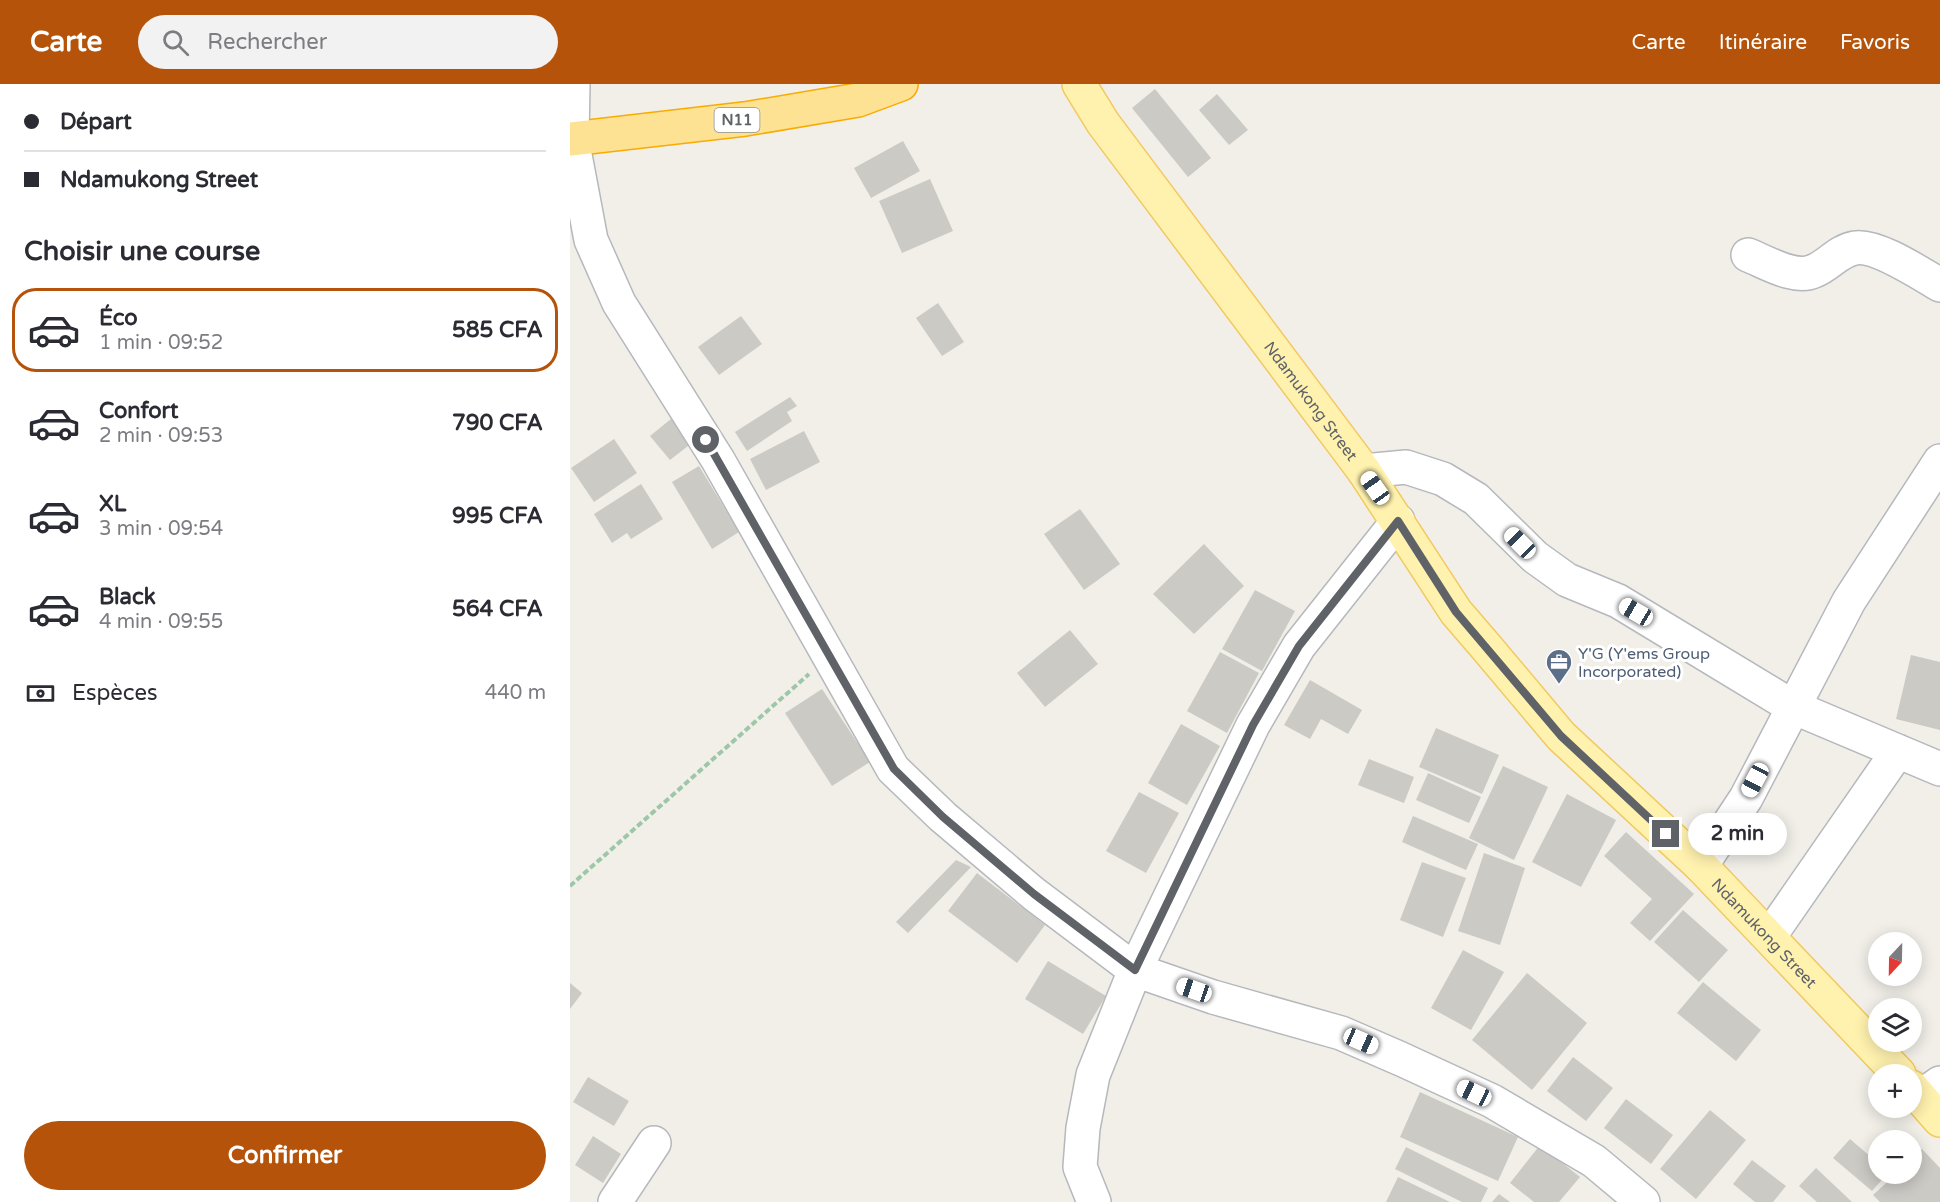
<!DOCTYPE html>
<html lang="fr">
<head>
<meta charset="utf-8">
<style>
	body { margin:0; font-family:"Varela Round",sans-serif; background:#f2f2f3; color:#2b2b33; height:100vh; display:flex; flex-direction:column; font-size:22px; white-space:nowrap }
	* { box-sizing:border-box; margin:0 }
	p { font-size:20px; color:#7c7c81 }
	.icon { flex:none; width:33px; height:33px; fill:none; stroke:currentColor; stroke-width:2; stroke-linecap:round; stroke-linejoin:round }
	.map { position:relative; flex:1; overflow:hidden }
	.sheet { display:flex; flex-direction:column; background:#fff; width:570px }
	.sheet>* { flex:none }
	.top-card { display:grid; align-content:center; height:132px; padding:0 24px; background:#fff }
	.needle { width:39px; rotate:202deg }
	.buttons { position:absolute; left:1298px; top:848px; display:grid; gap:12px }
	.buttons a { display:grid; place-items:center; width:54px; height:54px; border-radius:50%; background:#fff; box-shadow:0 3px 15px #0003; font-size:30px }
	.end { position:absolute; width:27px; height:27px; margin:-14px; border:8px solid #5f6368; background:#fff; box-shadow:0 0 0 3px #fff }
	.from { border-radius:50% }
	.bubble { position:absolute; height:42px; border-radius:21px; background:#fff; box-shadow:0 3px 15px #0003; font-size:20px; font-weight:800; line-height:42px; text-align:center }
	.car { position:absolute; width:18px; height:36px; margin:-18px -9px; border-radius:8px; box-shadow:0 0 4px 2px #0007; background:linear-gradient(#fff 24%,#345 0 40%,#fff 0 76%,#345 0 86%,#fff 0) }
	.top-card b { display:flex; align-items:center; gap:21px; height:57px; font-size:22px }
	.top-card b+b { border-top:2px solid #e1e1e2 }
	.top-card i { width:15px; height:15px; background:#2b2b33 }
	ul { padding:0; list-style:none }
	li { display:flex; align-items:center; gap:18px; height:84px; margin:0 12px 9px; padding:0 12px; border:3px solid transparent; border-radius:24px }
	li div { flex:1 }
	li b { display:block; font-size:22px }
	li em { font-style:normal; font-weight:800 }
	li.on { border-color:#b45309 }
	li>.icon { width:54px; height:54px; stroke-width:1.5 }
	h2 { padding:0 24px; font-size:27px; line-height:72px }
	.pay { display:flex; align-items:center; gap:15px; height:66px; padding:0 24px; font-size:22px }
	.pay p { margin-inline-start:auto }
	.cta { display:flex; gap:12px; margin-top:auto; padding:12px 24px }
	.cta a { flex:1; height:69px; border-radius:36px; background:#b45309; color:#fff; font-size:24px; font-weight:800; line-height:69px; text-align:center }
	header { display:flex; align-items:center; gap:36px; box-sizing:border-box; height:84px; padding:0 30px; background:#b45309; color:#fff }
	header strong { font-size:28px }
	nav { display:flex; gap:33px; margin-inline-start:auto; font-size:21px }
	.search { width:420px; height:54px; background:#f2f2f3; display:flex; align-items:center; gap:15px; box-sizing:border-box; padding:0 21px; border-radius:33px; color:#7c7c81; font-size:22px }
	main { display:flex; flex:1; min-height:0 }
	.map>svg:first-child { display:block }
</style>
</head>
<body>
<header>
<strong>Carte</strong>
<div class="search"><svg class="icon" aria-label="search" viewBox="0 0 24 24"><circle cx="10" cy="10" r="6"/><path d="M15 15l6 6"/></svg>Rechercher</div>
<nav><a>Carte</a><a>Itinéraire</a><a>Favoris</a></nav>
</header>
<main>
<section class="sheet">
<div class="top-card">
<b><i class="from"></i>Départ</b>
<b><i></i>Ndamukong Street</b>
</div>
<h2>Choisir une course</h2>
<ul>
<li class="on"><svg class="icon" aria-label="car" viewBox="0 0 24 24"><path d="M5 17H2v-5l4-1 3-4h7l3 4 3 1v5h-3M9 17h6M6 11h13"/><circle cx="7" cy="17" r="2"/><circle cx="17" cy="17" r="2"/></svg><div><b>Éco</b><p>1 min · 09:52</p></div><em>585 CFA</em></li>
<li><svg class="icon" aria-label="car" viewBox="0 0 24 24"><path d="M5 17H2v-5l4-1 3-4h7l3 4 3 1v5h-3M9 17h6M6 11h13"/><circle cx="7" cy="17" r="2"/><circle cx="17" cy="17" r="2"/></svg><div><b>Confort</b><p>2 min · 09:53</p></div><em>790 CFA</em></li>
<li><svg class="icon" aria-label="car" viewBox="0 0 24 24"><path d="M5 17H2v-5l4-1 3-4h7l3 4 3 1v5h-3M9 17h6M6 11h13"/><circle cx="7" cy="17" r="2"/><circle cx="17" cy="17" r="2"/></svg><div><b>XL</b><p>3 min · 09:54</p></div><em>995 CFA</em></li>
<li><svg class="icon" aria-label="car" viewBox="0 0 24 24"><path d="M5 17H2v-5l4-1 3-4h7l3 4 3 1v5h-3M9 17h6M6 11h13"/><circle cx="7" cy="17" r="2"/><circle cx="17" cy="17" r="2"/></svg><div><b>Black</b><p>4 min · 09:55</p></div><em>564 CFA</em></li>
</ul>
<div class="pay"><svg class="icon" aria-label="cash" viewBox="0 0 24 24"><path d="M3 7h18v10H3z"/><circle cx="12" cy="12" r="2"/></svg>Espèces<p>440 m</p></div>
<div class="cta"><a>Confirmer</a></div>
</section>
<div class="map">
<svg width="1370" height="1118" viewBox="0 0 1370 1118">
	<rect width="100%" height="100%" fill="#f1efe8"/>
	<path fill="#cccac5" d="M 585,5 L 641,74 L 618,93 L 562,24 Z
		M 647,10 L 678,46 L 659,61 L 629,26 Z
		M 333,57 L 350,87 L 301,114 L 284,84 Z
		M 360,95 L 383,147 L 332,169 L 309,117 Z
		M 368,219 L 394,258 L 372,272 L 346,234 Z
		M 171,232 L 192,260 L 149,291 L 128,263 Z
		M 220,313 L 227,322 L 217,328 L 222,337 L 177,367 L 165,348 Z
		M 107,330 L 127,355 L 100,376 L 80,352 Z
		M 234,347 L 250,378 L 196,406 L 180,375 Z
		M 44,355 L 67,389 L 24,418 L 1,384 Z
		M 129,382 L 169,448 L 142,465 L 102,398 Z
		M 71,400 L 93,435 L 61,455 L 57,449 L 42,459 L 24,430 Z
		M 510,425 L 550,480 L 514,506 L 474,450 Z
		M 634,460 L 674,502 L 624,550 L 583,510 Z
		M 685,506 L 725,527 L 692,587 L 652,565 Z
		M 500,546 L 528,580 L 475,623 L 447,589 Z
		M 650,568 L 689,589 L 657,649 L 617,627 Z
		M 1341,571 L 1370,578 L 1370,646 L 1326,635 Z
		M 740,596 L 792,626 L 778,650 L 751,635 L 740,655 L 714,641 Z
		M 252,605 L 300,678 L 262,702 L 215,629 Z
		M 611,640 L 650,662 L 617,721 L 578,699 Z
		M 866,644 L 929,671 L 912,710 L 849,683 Z
		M 799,675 L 844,693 L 834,719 L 788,701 Z
		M 933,682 L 978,703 L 944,776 L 899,754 Z
		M 858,689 L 911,713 L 899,739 L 846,716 Z
		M 569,708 L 609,729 L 576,789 L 536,767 Z
		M 997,710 L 1046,736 L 1011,803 L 962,778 Z
		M 843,732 L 908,760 L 896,786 L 832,758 Z
		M 1056,748 L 1124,810 L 1080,857 L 1060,839 L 1082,815 L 1034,772 Z
		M 914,769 L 955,784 L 930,861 L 888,847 Z
		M 386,776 L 401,783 L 338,849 L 326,838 Z
		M 852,778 L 896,794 L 873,853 L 830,836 Z
		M 407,789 L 475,841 L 447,879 L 378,827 Z
		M 1113,826 L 1158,866 L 1129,898 L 1084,858 Z
		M 893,866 L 934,888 L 901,946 L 861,924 Z
		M 478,877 L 536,912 L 513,950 L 455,915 Z
		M 957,889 L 1017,939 L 962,1006 L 902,956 Z
		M 1133,898 L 1191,946 L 1166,977 L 1107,929 Z
		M 0,899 L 12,909 L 0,925 Z
		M 1003,973 L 1043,1004 L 1016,1037 L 977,1007 Z
		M 18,993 L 59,1017 L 44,1042 L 3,1018 Z
		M 850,1008 L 948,1053 L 928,1097 L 830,1053 Z
		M 1056,1015 L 1103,1051 L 1081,1080 L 1034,1044 Z
		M 1140,1026 L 1176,1056 L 1126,1115 L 1090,1085 Z
		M 23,1052 L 51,1070 L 33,1099 L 5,1081 Z
		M 1280,1055 L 1308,1079 L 1308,1089 L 1318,1089 L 1302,1107 L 1263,1074 Z
		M 970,1061 L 1010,1093 L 989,1118 L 964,1118 L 940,1099 Z
		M 836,1063 L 918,1104 L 911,1118 L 892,1118 L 825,1085 Z
		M 1352,1065 L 1370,1084 L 1370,1118 L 1310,1118 L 1303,1111 L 1327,1089 L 1341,1089 L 1341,1075 Z
		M 1182,1076 L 1216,1102 L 1203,1118 L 1185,1118 L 1163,1100 Z
		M 1246,1084 L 1282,1118 L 1247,1118 L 1229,1102 Z
		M 828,1093 L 880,1118 L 816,1118 Z
		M 929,1110 L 940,1118 L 922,1118 Z"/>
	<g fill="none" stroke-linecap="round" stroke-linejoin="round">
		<g stroke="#b5b8bc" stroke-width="36">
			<path id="minor" d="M 3,0 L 2,55 L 21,156 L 49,219 L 148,376 L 323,685 L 373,733 L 464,810 L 565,886 L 643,913 L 771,949 L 831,975 L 922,1017 L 1024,1077 L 1073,1118
				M 1178,171 C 1196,178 1225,196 1244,187 C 1259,181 1268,167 1285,164 C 1306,160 1351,190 1370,201
				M 794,387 L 836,383 L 873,395 L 906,415 L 965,473 L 997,496 L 1048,517 L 1223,623 L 1370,685
				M 1131,782 L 1176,714 L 1279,517 L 1370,377
				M 1199,853 L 1328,667
				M 1350,1013 L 1370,999
				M 45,1118 L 84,1059
				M 524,1118 L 510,1083 L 513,1044 L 523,991 L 565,886 L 683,641 L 729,562 L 828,437"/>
		</g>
		<g stroke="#f2c960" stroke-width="36">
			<g id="major">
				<path id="s1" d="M 509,0 L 533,39 L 794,387 L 886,528 L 917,564 L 991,652 L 1131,782 L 1329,990"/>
				<path d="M 1341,1003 L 1370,1036"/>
			</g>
		</g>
		<g stroke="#f9ab00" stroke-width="36">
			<path id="highway" d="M 0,55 L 175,35 L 288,16 L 331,0"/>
		</g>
		<path stroke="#9cc7a9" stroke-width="4" stroke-dasharray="6 3" stroke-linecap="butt" d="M 0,802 L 239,590"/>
		<use href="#minor" stroke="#fff" stroke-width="33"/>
		<use href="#major" stroke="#fff2af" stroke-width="33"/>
		<use href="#highway" stroke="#fde293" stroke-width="33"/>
	</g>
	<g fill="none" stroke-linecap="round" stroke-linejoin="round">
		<path stroke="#5f6368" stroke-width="8" d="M 136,356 L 324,685 L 373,733 L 464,810 L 565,886 L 683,641 L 729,562 L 828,437 L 886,528 L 991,652 L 1096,750"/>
	</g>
	<defs>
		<g id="office-pin" transform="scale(1.35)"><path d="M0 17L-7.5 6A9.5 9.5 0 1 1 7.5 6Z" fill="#5c6f8a" stroke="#fff"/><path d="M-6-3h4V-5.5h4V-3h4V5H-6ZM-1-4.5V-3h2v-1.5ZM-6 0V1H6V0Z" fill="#fff"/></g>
	</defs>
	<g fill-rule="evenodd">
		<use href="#office-pin" x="989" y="578"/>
	</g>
	<g text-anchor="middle" stroke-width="6" stroke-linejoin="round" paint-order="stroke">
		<rect fill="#fff" stroke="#8f9295" stroke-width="1.5" x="144.5" y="24" width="45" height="24" rx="4.5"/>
		<g font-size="15" font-weight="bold" fill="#5f6368">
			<text x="167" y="41">N11</text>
		</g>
		<g font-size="16" fill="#5f6368" stroke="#fff">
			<text dy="6" stroke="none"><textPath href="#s1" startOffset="393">Ndamukong Street</textPath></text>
			<text dy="6" stroke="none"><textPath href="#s1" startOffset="1095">Ndamukong Street</textPath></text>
		</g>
		<g font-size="16" fill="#4e5e75" stroke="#fff" text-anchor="start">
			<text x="1008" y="575">Y'G (Y'ems Group<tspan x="1008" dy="18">Incorporated)</tspan></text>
		</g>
	</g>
</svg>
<div class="buttons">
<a><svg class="needle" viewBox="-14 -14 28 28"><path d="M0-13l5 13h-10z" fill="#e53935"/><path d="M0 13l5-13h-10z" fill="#7c7c81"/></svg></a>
<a><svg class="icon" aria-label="layers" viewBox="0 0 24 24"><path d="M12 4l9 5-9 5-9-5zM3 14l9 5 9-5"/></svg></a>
<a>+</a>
<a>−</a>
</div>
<i class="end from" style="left:136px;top:356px"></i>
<i class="end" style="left:1096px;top:750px"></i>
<div class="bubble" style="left:1118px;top:729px;width:99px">2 min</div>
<i class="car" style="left:805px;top:404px;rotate:325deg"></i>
<i class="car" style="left:950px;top:459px;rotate:315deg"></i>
<i class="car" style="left:1066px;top:528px;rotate:300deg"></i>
<i class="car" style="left:1185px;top:696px;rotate:208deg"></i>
<i class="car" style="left:624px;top:906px;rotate:289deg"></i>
<i class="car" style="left:791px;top:957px;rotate:114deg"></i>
<i class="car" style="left:904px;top:1009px;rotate:295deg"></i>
</div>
</main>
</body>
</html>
